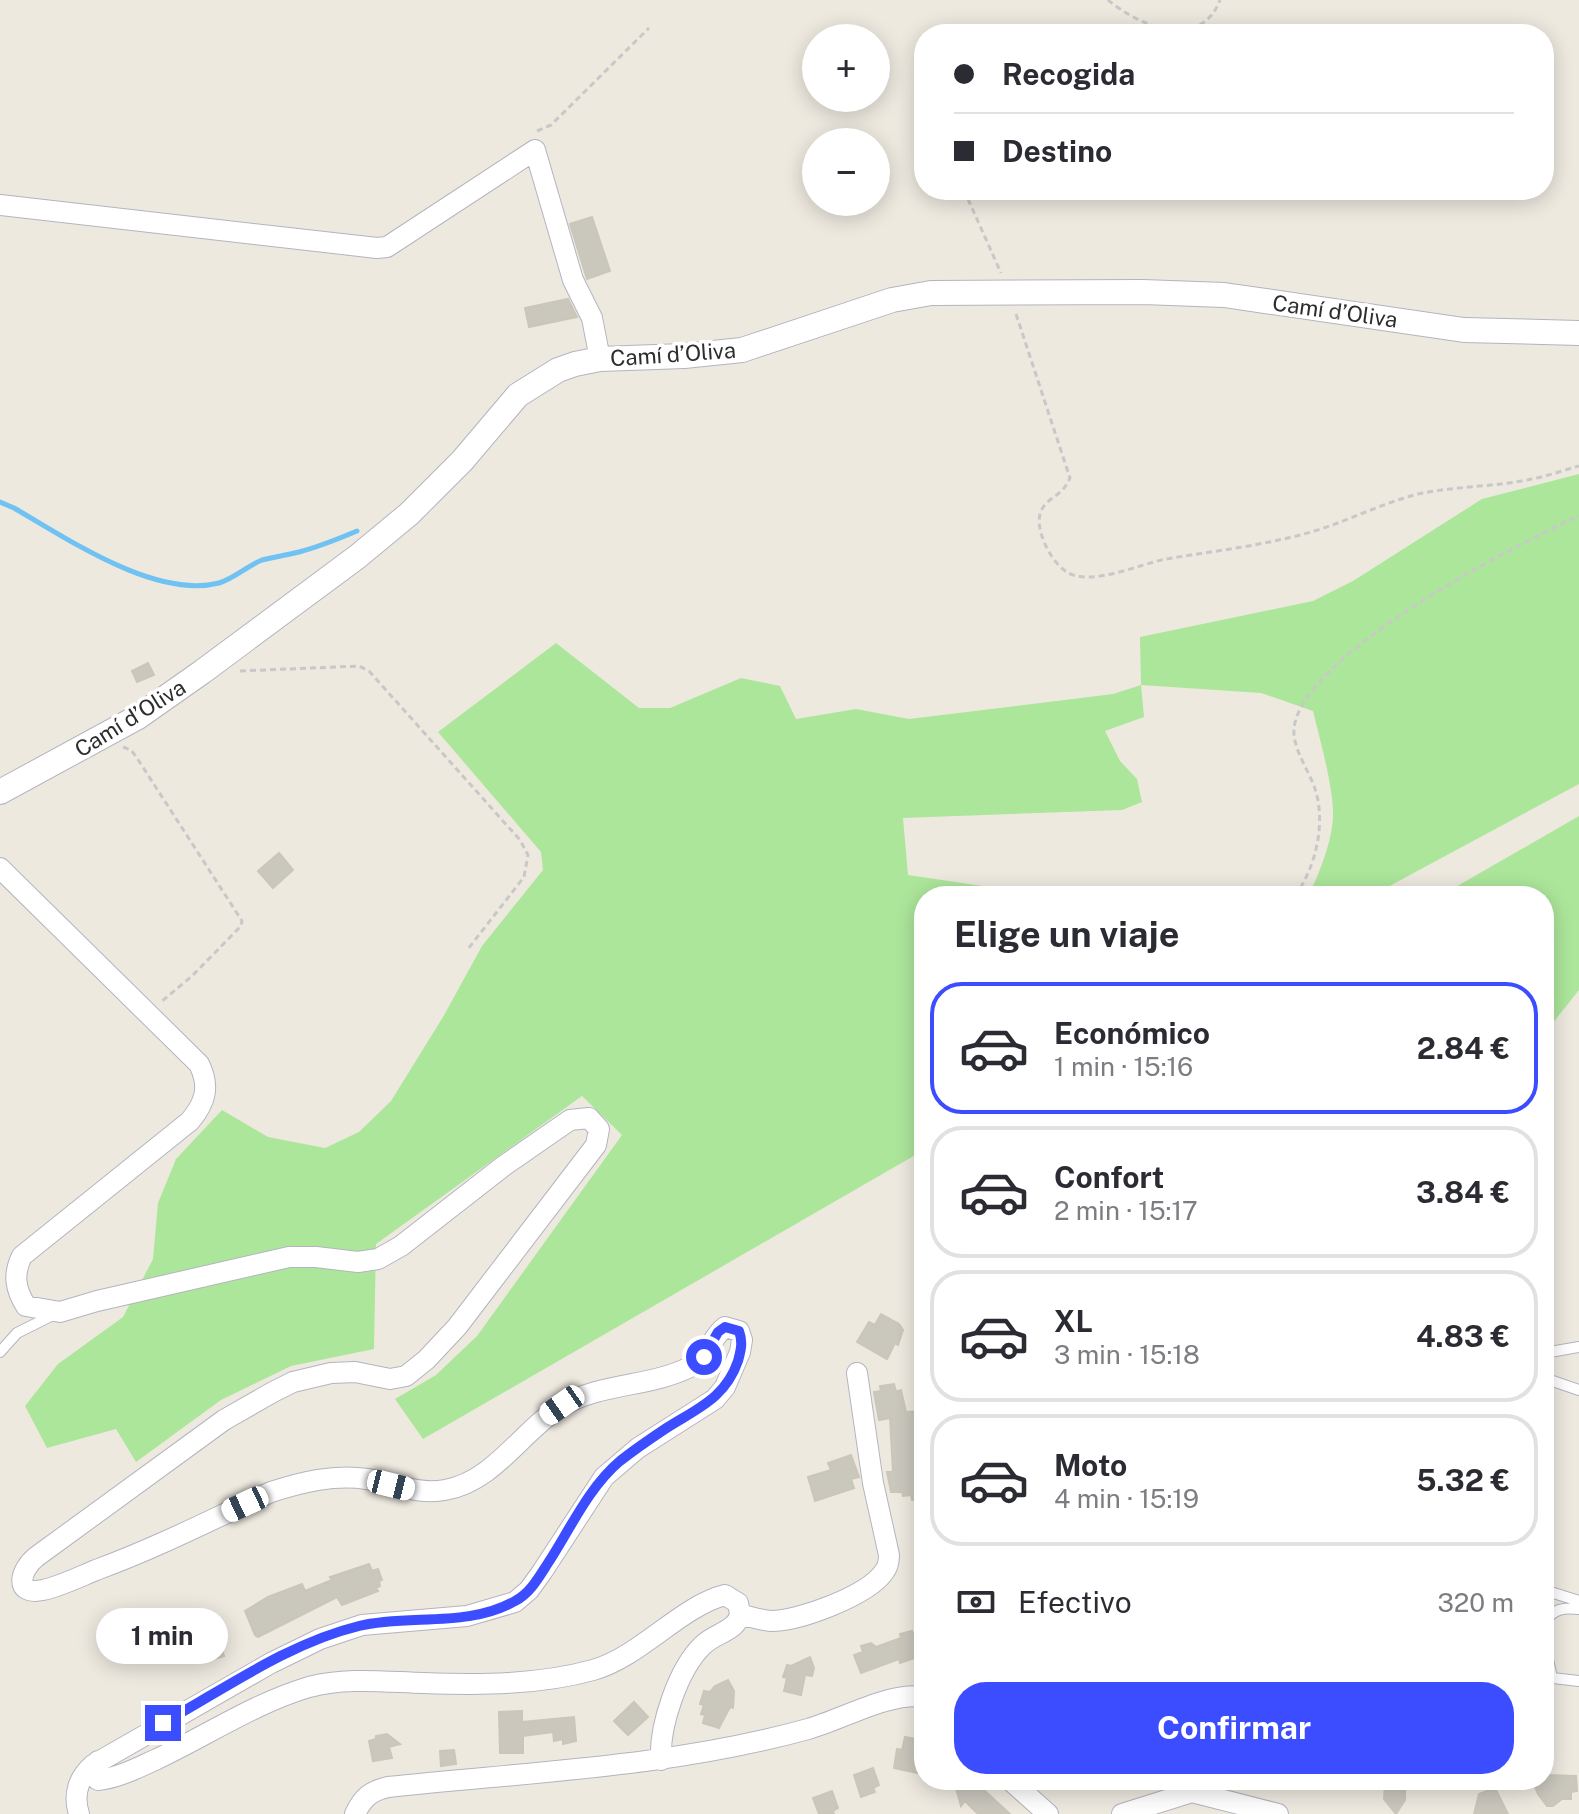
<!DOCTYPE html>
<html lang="es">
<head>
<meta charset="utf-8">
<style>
	body { margin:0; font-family:"Public Sans",sans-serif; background:#f2f2f3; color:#2b2b33; height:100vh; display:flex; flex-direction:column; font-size:30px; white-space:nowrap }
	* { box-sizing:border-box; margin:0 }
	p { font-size:26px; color:#7c7c81 }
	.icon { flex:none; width:44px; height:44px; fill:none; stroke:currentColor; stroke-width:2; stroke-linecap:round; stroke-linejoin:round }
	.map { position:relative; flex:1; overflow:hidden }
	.drawer { position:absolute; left:914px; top:886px; width:640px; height:904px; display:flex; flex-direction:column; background:#fff; border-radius:32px; box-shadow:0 4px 20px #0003 }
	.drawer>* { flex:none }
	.top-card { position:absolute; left:914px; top:24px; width:640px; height:176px; border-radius:32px; box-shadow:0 4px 20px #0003; display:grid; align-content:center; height:176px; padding:0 40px; background:#fff }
	.controls { position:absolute; left:802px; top:24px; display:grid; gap:16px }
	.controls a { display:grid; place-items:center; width:88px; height:88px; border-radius:50%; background:#fff; box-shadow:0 4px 20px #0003; font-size:40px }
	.end { position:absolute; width:36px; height:36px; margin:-18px; border:10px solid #3c4cff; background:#fff; box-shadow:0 0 0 4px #fff }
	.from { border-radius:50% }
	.bubble { position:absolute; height:56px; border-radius:28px; background:#fff; box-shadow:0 4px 20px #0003; font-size:26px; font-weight:700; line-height:56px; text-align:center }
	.car { position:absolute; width:24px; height:48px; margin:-24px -12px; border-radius:10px; box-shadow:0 0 6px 2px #0007; background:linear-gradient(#fff 24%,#345 0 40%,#fff 0 76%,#345 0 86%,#fff 0) }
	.top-card b { display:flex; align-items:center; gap:28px; height:76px; font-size:30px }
	.top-card b+b { border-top:2px solid #e1e1e2 }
	.top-card i { width:20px; height:20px; background:#2b2b33 }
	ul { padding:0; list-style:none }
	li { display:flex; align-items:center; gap:24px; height:132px; margin:0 16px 12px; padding:0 24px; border:4px solid #e1e1e2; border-radius:32px }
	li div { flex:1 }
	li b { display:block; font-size:30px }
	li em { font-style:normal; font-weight:700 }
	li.on { border-color:#3c4cff }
	li>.icon { width:72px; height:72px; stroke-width:1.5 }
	h2 { padding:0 40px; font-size:36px; line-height:96px }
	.pay { display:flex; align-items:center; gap:20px; height:88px; padding:0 40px; font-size:30px }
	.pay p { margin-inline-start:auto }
	.primary-button { display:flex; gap:16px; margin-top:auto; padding:16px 40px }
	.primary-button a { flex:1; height:92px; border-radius:32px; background:#3c4cff; color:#fff; font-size:32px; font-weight:700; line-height:92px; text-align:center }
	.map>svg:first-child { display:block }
</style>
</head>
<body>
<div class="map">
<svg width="1579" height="1814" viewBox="0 0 1579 1814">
	<rect width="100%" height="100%" fill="#eee9df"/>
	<path fill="#ace69b" d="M 1579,474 L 1579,784 L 1371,896 L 1308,896 C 1319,875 1332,841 1333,817 C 1334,789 1320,740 1313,711 L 1261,693 L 1141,685 L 1144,717 L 1105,731 L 1120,761 L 1137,779 L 1142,802 L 1122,810 L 903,818 L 908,875 L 1051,896 L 924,896 L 924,1150 L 423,1439 L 395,1399 L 436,1375 L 477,1336 L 622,1135 L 582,1096 L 376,1244 L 374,1349 L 291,1366 L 221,1400 L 136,1462 L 116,1429 L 47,1448 L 25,1406 L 58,1364 L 123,1317 L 153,1259 L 158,1203 L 176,1159 L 222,1110 L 268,1137 L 325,1148 L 359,1132 L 391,1101 L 443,1017 L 482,946 L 543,870 L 541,852 L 438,732 L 556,643 L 639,708 L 670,708 L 741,678 L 780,686 L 796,719 L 856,709 L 909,719 L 1113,694 L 1141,685 L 1140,637 L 1313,601 L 1353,581 L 1482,499 Z
		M 1579,816 L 1579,990 L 1544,1034 L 1544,896 L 1440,896 Z"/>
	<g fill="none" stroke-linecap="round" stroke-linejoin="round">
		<path stroke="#70c2f2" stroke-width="5" d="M 0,502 L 14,508 C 68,539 155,599 219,583 C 235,578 247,566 262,560 C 274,557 287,555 299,552 C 318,547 338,539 357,531"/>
	</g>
	<path fill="#cac7bd" stroke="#cac6b8" stroke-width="2" d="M 592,217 L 610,271 L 587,279 L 570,224 Z
		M 568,299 L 577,317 L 529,327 L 525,308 Z
		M 148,663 L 154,675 L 137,682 L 132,671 Z
		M 279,853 L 293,870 L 273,888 L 258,871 Z
		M 881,1314 L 899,1324 L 903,1330 L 898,1345 L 895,1343 L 887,1359 L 857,1342 L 869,1322 L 875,1325 Z
		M 894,1384 L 896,1392 L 901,1390 L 906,1412 L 924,1411 L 924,1500 L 912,1500 L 911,1495 L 903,1496 L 902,1492 L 891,1492 L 887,1472 L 893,1472 L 890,1418 L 879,1420 L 874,1392 L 881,1391 L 880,1386 Z
		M 851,1455 L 859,1477 L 851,1479 L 854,1488 L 815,1501 L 808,1477 L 831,1470 L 828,1463 Z
		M 369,1564 L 372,1571 L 378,1569 L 382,1580 L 379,1581 L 380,1586 L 376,1588 L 378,1591 L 342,1605 L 337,1597 L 258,1637 L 255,1635 L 245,1611 L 268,1597 L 302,1584 L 305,1591 L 332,1580 L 330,1577 Z
		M 202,1628 L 215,1629 L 224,1656 L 207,1661 L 205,1654 L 200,1656 L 192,1638 Z
		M 912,1631 L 921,1653 L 918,1657 L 900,1663 L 899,1659 L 861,1673 L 854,1655 L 863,1652 L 861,1646 L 871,1643 L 876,1647 L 901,1638 L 900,1634 Z
		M 810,1657 L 814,1668 L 812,1676 L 805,1675 L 801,1695 L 784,1691 L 787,1678 L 783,1677 L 787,1665 L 791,1666 Z
		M 728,1680 L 734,1691 L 733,1708 L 730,1707 L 719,1728 L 703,1723 L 705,1715 L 701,1714 L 704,1705 L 700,1704 L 704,1691 L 710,1692 L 715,1686 Z
		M 634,1702 L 648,1717 L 628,1735 L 614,1721 Z
		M 522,1711 L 522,1722 L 574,1717 L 576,1741 L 563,1744 L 563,1739 L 554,1741 L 553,1732 L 523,1736 L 523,1753 L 500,1753 L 499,1712 Z
		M 387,1734 L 400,1744 L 389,1747 L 392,1758 L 373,1761 L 369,1741 L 376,1739 L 376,1736 Z
		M 905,1737 L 921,1740 L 923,1743 L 918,1773 L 894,1768 L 897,1749 L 902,1750 Z
		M 454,1750 L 456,1764 L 441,1766 L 440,1751 Z
		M 873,1768 L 879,1785 L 873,1788 L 875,1792 L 861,1797 L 854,1775 Z
		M 1545,1775 L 1576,1776 L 1577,1791 L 1571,1792 L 1571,1799 L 1562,1799 L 1553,1806 L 1547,1806 L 1538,1794 L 1532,1780 L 1545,1780 Z
		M 964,1780 L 973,1780 L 1010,1814 L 978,1814 L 965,1801 L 961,1806 L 956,1788 Z
		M 1390,1780 L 1405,1780 L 1405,1800 L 1396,1814 L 1384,1799 L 1385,1784 L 1390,1784 Z
		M 1495,1788 L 1508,1814 L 1474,1814 L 1479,1794 Z
		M 832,1791 L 838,1808 L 833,1811 L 834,1814 L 819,1814 L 813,1798 Z"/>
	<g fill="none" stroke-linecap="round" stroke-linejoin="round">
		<g stroke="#b3b4c0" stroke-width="12">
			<path id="service" d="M 0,1352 L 17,1333 L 53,1315
				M 1544,1353 L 1579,1347
				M 1544,1378 L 1579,1390
				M 1544,1590 L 1579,1601
				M 1544,1623 C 1553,1609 1563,1607 1579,1609
				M 1544,1641 L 1552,1678
				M 1544,1677 L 1579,1681
				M 1196,1790 L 1224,1780"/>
		</g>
		<g stroke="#b3b4c0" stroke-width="22">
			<path id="minor" d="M 0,205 L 377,248 L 387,247 L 535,150 L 573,280 L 592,318 L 600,359
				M 0,868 L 199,1064 C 210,1086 206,1102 190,1121 L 22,1256 C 13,1274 15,1289 26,1306 L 60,1312 L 97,1301 L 289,1257 L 316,1257 L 358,1262 L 378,1259 L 401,1246 L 505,1165 L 570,1120 L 589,1118 L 599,1129 L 596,1145 L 457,1327 L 426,1360 L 406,1376 L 390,1379 L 355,1372 L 331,1373 L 293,1382 L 273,1392 L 224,1420 L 36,1557 C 20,1570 13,1596 43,1590 C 61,1586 79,1577 96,1570 C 156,1548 213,1519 271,1492 C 302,1482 334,1474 367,1479 C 394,1483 417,1495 445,1490 C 495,1481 521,1431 562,1406 C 600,1383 650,1387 690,1367 C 711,1355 710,1338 725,1327 L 739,1331 L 742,1340 L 740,1352 L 725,1387 L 715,1399 L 638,1448 L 604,1477 L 542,1572 L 529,1590 L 515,1602 L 467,1616 L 362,1625 L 320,1639 L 271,1663 L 93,1765 C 78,1778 73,1795 79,1814
				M 661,1760 C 659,1726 678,1669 703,1645 C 715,1633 737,1631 740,1614
				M 98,1761 L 93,1770 L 93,1776 L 98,1780 C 118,1778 137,1768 155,1760 C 206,1736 255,1703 309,1687 C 347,1677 386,1682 424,1683 C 480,1685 539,1685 593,1670 C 640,1657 681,1606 725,1595 L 738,1603 L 740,1614 C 750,1617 760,1620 771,1621 C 799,1621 867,1596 884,1572 C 888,1567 889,1561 889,1555 L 873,1483 L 857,1373
				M 1010,1780 L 1048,1814
				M 355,1814 C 363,1797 371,1791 388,1787 C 529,1772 671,1767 808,1729 C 841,1720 891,1691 924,1697
				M 1122,1814 L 1192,1792 L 1278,1814"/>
		</g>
		<g stroke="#b3b4c0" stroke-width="26">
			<path id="tertiary" d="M 0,792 L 138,717 L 202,672 L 357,557 L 409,514 L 462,461 L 518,395 L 558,370 L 575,364 L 600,359 L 684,356 L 742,350 L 892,300 L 931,293 L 1143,292 L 1224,295 L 1464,330 L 1579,333"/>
		</g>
		<path stroke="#c8c8c8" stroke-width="3" stroke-dasharray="6 4" stroke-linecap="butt" d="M 1108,0 C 1139,26 1200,52 1220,0
			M 537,131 L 551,125 L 649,28
			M 964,190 L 1001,273
			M 1016,314 L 1070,478 C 1062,497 1049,496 1042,509 C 1032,526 1051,563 1067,572 C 1090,587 1140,564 1166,559 C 1208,552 1251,547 1292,537 C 1335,528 1375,505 1418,494 C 1455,486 1495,487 1532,479 C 1548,476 1564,470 1579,466
			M 240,671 L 359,666 L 369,671 L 520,840 L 528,855 L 524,877 L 468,949
			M 123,747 L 131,750 L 137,758 L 242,921 L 241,926 L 192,976 L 161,1002
			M 1295,896 C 1316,867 1327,821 1314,786 C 1308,770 1296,753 1294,735 C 1288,661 1518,543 1579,516"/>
		<use href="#service" stroke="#fff" stroke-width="10"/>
		<use href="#minor" stroke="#fff" stroke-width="20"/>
		<use href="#tertiary" stroke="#fff" stroke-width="24"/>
	</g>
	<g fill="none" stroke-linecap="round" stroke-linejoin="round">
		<path stroke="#3c4cff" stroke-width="10" d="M 163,1723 C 226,1688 289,1643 359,1626 C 409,1614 468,1628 515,1601 C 531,1593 540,1575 550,1560 C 571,1527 590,1486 620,1461 C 634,1450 650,1439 665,1429 C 696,1409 725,1399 738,1361 C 741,1350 743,1342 739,1331 L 725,1327 L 718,1332 L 704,1357"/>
	</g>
	<g text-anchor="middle" stroke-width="7" stroke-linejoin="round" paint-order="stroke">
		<g font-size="22" fill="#2d2d2d" stroke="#fff">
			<text transform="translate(1335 311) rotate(8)" y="8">Camí d’Oliva</text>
			<text transform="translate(673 354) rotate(-4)" y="8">Camí d’Oliva</text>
			<text transform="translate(130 718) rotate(-32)" y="8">Camí d’Oliva</text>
		</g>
	</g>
</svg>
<div class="controls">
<a>+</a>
<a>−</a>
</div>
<i class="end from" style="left:704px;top:1357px"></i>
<i class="end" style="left:163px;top:1723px"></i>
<div class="bubble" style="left:96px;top:1608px;width:132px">1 min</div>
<i class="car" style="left:562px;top:1405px;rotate:235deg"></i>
<i class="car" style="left:391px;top:1485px;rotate:104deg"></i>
<i class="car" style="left:245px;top:1504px;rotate:245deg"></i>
<div class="top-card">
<b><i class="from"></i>Recogida</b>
<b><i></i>Destino</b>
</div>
<section class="drawer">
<h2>Elige un viaje</h2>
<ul>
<li class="on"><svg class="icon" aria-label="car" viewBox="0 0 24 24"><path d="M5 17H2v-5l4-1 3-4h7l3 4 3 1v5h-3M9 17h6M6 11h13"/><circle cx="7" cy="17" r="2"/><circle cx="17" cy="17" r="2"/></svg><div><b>Económico</b><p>1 min · 15:16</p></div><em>2.84 €</em></li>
<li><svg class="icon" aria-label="car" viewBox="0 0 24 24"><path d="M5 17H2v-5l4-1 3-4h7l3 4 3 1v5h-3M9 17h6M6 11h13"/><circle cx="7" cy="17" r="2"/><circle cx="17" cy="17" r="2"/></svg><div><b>Confort</b><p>2 min · 15:17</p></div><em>3.84 €</em></li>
<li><svg class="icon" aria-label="car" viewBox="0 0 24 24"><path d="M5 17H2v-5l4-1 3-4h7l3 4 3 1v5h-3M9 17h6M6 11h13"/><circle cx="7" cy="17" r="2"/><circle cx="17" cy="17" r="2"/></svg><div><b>XL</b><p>3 min · 15:18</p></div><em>4.83 €</em></li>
<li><svg class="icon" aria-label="car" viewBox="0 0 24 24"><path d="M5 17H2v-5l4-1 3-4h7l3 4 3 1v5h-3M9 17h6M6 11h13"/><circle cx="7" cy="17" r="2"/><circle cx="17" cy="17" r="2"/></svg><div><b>Moto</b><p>4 min · 15:19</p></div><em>5.32 €</em></li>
</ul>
<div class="pay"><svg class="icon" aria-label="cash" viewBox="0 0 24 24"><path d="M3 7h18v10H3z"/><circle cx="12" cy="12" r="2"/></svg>Efectivo<p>320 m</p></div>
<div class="primary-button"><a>Confirmar</a></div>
</section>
</div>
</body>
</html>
